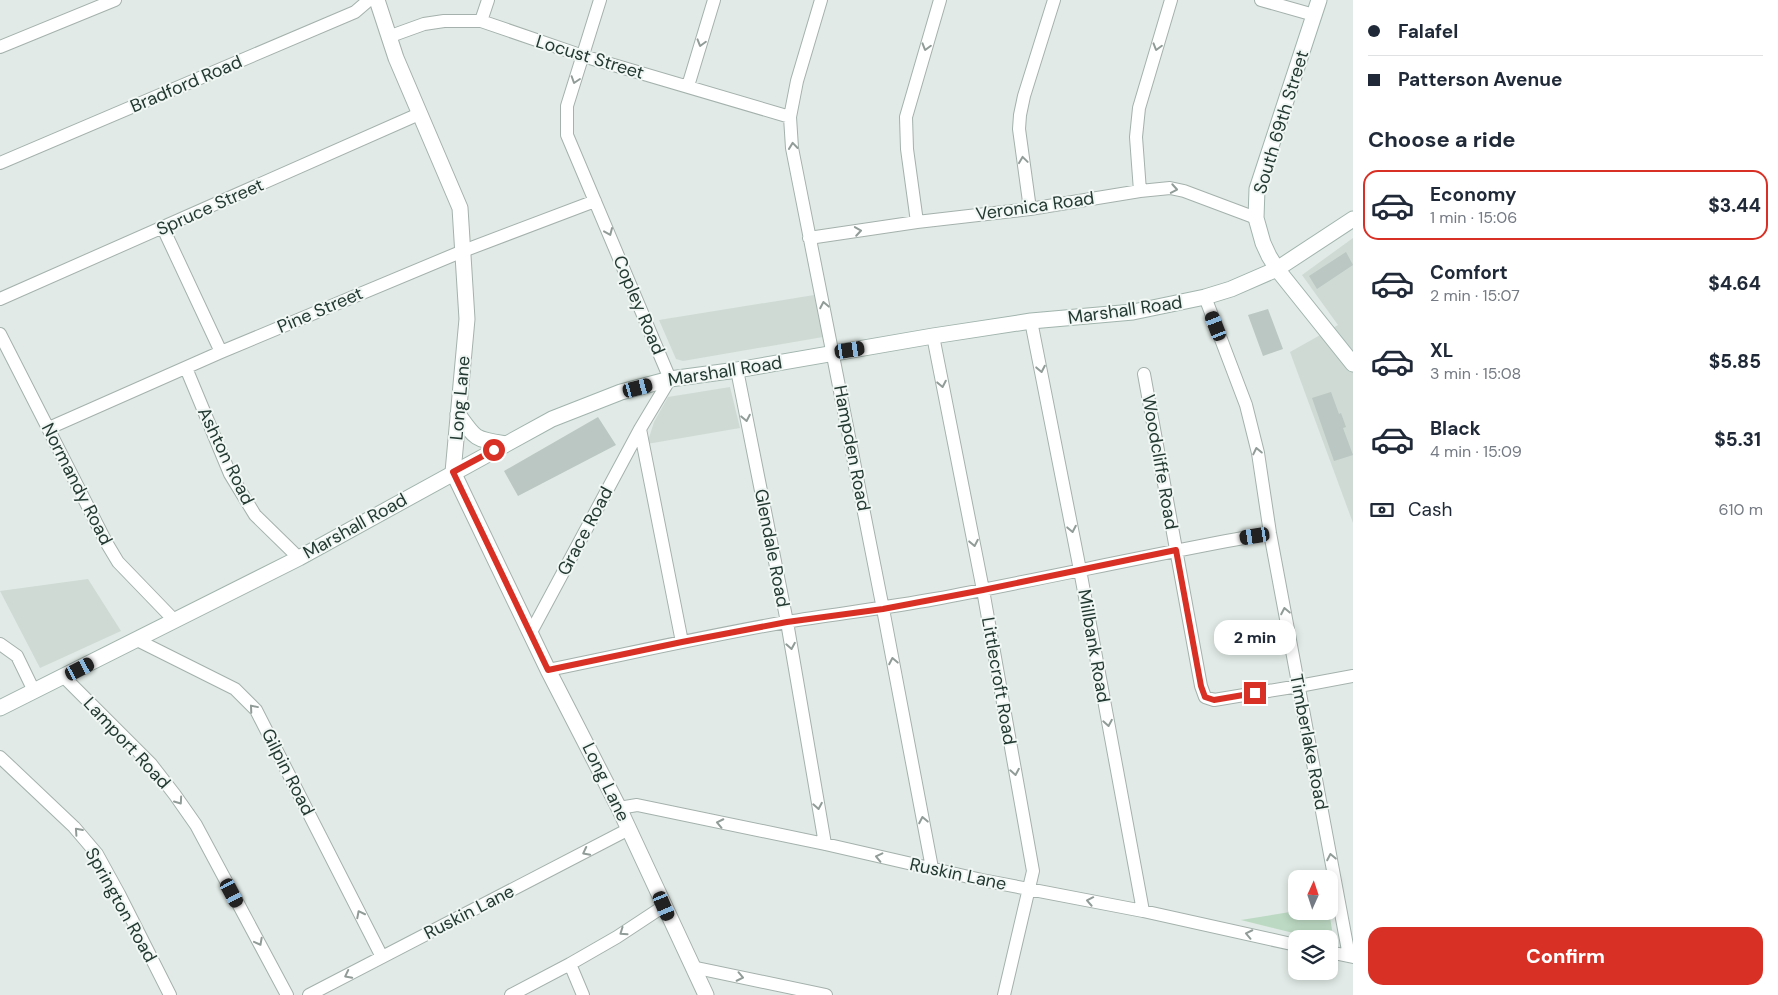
<!DOCTYPE html>
<html lang="en">
<head>
<meta charset="utf-8">
<style>
	body { margin:0; font-family:"DM Sans",sans-serif; background:#f6f6f7; color:#1f2937; height:100vh; display:flex; flex-direction:column; font-size:19px; white-space:nowrap }
	* { box-sizing:border-box; margin:0 }
	p { font-size:16px; color:#747a83 }
	.icon { flex:none; width:28px; height:28px; fill:none; stroke:currentColor; stroke-width:2; stroke-linecap:round; stroke-linejoin:round }
	.map { position:relative; flex:1; overflow:hidden }
	.details { display:flex; flex-direction:column; background:#fff; width:425px }
	.details>* { flex:none }
	.banner { display:grid; align-content:center; height:110px; padding:0 15px; background:#fff }
	.needle { width:32px; rotate:3deg }
	.buttons { position:absolute; left:1288px; top:870px; display:grid; gap:10px }
	.buttons a { display:grid; place-items:center; width:50px; height:50px; border-radius:10px; background:#fff; box-shadow:0 2px 8px #0003; font-size:25px }
	.end { position:absolute; width:22px; height:22px; margin:-11px; border:6px solid #d93025; background:#fff; box-shadow:0 0 0 2px #fff }
	.from { border-radius:50% }
	.bubble { position:absolute; height:35px; border-radius:15px; background:#fff; box-shadow:0 2px 8px #0003; font-size:16px; font-weight:800; line-height:35px; text-align:center }
	.car { position:absolute; width:15px; height:30px; margin:-15px -8px; border-radius:6px; box-shadow:0 0 4px 1px #0007; background:linear-gradient(#222 24%,#8ab4d8 0 40%,#222 0 76%,#8ab4d8 0 86%,#222 0) }
	.banner b { display:flex; align-items:center; gap:18px; height:48px; font-size:19px }
	.banner b+b { border-top:1px solid #e0e1e3 }
	.banner i { width:12px; height:12px; background:#1f2937 }
	ul { padding:0; list-style:none }
	li { display:flex; align-items:center; gap:15px; height:70px; margin:0 10px 8px; padding:0 5px; border:2px solid transparent; border-radius:15px }
	li div { flex:1 }
	li b { display:block; font-size:19px }
	li em { font-style:normal; font-weight:800 }
	li.selected { border-color:#d93025 }
	li>.icon { width:45px; height:45px; stroke-width:1.5 }
	h2 { padding:0 15px; font-size:22px; line-height:60px }
	.pay { display:flex; align-items:center; gap:12px; height:55px; padding:0 15px; font-size:19px }
	.pay p { margin-inline-start:auto }
	.cta { display:flex; gap:10px; margin-top:auto; padding:10px 15px }
	.cta a { flex:1; height:58px; border-radius:15px; background:#d93025; color:#fff; font-size:20px; font-weight:800; line-height:58px; text-align:center }
	main { display:flex; flex:1; min-height:0 }
	.map>svg:first-child { display:block }
</style>
</head>
<body>
<main>
<div class="map">
<svg width="1353" height="995" viewBox="0 0 1353 995">
	<rect width="100%" height="100%" fill="#e1eae6"/>
	<path fill="#cfdad5" d="M 1353,238 L 1353,523 L 1290,352 L 1338,325 L 1302,275 Z
		M 814,295 L 823,337 L 683,361 L 676,359 L 659,320 Z
		M 730,387 L 740,428 L 647,444 L 654,422 L 668,397 Z
		M 88,579 L 121,631 L 40,668 L 0,591 Z"/>
	<path fill="#bcd9c3" d="M 1296,911 L 1329,911 L 1333,936 L 1324,939 L 1318,939 L 1241,920 Z"/>
	<path fill="#bac7c2" d="M 1346,252 L 1353,265 L 1317,289 L 1309,276 Z
		M 1268,309 L 1283,349 L 1263,356 L 1248,315 Z
		M 1331,392 L 1339,414 L 1341,413 L 1346,427 L 1343,428 L 1353,455 L 1334,461 L 1312,398 Z
		M 598,417 L 616,445 L 518,496 L 504,471 Z"/>
	<g fill="none" stroke-linecap="round" stroke-linejoin="round">
		<g stroke="#a4b1ac" stroke-width="14">
			<path id="minor" d="M 821,0 L 797,81 L 790,117 L 792,148 L 883,609 L 932,868
				M 1261,0 L 1314,15
				M 481,21 L 488,0
				M 388,37 L 424,24 L 444,21 L 481,21 L 583,56 L 790,117
				M 0,47 L 115,0
				M 688,86 L 714,0
				M 0,163 L 355,12 L 369,0
				M 1140,191 L 1136,137 L 1139,108 L 1171,0
				M 1030,209 L 1019,129 L 1020,115 L 1024,96 L 1054,0
				M 917,222 L 907,149 L 906,117 L 940,0
				M 163,228 L 221,352
				M 809,238 L 917,222 L 1030,209 L 1140,191 L 1170,188 L 1184,191 L 1256,218
				M 1205,297 L 1246,405 L 1258,453 L 1270,533 L 1349,956
				M 0,299 L 419,114
				M 1031,321 L 1080,570 L 1143,911
				M 0,334 L 106,542 L 118,562 L 174,620
				M 933,336 L 983,590 L 1033,871 L 1004,995
				M 186,368 L 230,474 L 255,515 L 299,558
				M 737,370 L 787,622 L 825,844
				M 1144,374 L 1201,686 L 1205,697 L 1214,700 L 1299,686 L 1353,676
				M 49,428 L 221,352 L 463,251 L 595,201
				M 640,429 L 682,642
				M 530,634 L 640,429 L 670,379 L 567,135 L 567,106 L 600,0
				M 137,640 L 235,689 L 256,710 L 382,957
				M 0,644 L 17,656 L 34,691
				M 548,670 C 627,654 706,636 786,622 C 835,614 886,608 935,599 C 1047,578 1158,553 1270,533
				M 64,677 L 151,764 L 175,795 L 196,825 L 287,995
				M 0,757 L 74,827 L 97,854 L 119,894 L 170,995
				M 619,808 L 637,805 L 825,844 L 982,880 L 1143,911 L 1296,945
				M 1329,952 L 1353,957
				M 570,964 L 583,995
				M 692,967 L 826,995
				M 309,995 L 629,829
				M 511,995 L 570,964 L 617,937 L 664,906"/>
		</g>
		<g stroke="#a4b1ac" stroke-width="17">
			<path id="tertiary" d="M 377,0 L 396,58 L 460,208 L 467,319 L 453,472 L 548,670 L 619,808 L 706,995"/>
		</g>
		<g stroke="#a1b4ad" stroke-width="17">
			<path id="secondary" d="M 1319,0 L 1257,189 L 1256,218 L 1263,243 L 1269,256 L 1277,269 L 1353,364
				M 458,414 C 476,440 475,439 506,444
				M 0,708 L 299,558 L 552,419 L 621,392 L 670,379 L 737,370 L 933,336 L 1031,321 L 1133,312 L 1205,297 L 1231,289 L 1277,269 L 1353,219"/>
		</g>
		<use href="#minor" stroke="#fff" stroke-width="12"/>
		<use href="#tertiary" stroke="#fff" stroke-width="15"/>
		<use href="#secondary" stroke="#fff" stroke-width="15"/>
	</g>
	<defs><path id="oneway-chevron" d="M-2-3.5L2.5 0L-2 3.5" fill="none" stroke-width="1.6" stroke-linecap="round" stroke-linejoin="round" transform="scale(1.25)"/></defs>
	<g stroke="#919c98">
		<use href="#oneway-chevron" transform="translate(701 43) rotate(106)"/>
		<use href="#oneway-chevron" transform="translate(926 47) rotate(106)"/>
		<use href="#oneway-chevron" transform="translate(1157 47) rotate(106)"/>
		<use href="#oneway-chevron" transform="translate(575 80) rotate(108)"/>
		<use href="#oneway-chevron" transform="translate(793 146) rotate(-96)"/>
		<use href="#oneway-chevron" transform="translate(1023 160) rotate(-98)"/>
		<use href="#oneway-chevron" transform="translate(1174 189) rotate(10)"/>
		<use href="#oneway-chevron" transform="translate(858 231) rotate(-9)"/>
		<use href="#oneway-chevron" transform="translate(609 232) rotate(67)"/>
		<use href="#oneway-chevron" transform="translate(824 305) rotate(-101)"/>
		<use href="#oneway-chevron" transform="translate(1041 369) rotate(79)"/>
		<use href="#oneway-chevron" transform="translate(942 384) rotate(79)"/>
		<use href="#oneway-chevron" transform="translate(746 418) rotate(79)"/>
		<use href="#oneway-chevron" transform="translate(1257 451) rotate(-102)"/>
		<use href="#oneway-chevron" transform="translate(1072 529) rotate(79)"/>
		<use href="#oneway-chevron" transform="translate(974 543) rotate(79)"/>
		<use href="#oneway-chevron" transform="translate(1285 611) rotate(-101)"/>
		<use href="#oneway-chevron" transform="translate(791 646) rotate(80)"/>
		<use href="#oneway-chevron" transform="translate(893 661) rotate(-101)"/>
		<use href="#oneway-chevron" transform="translate(253 708) rotate(-130)"/>
		<use href="#oneway-chevron" transform="translate(1108 723) rotate(80)"/>
		<use href="#oneway-chevron" transform="translate(1015 772) rotate(80)"/>
		<use href="#oneway-chevron" transform="translate(179 801) rotate(55)"/>
		<use href="#oneway-chevron" transform="translate(818 806) rotate(80)"/>
		<use href="#oneway-chevron" transform="translate(923 820) rotate(-101)"/>
		<use href="#oneway-chevron" transform="translate(720 823) rotate(-168)"/>
		<use href="#oneway-chevron" transform="translate(78 831) rotate(-132)"/>
		<use href="#oneway-chevron" transform="translate(586 852) rotate(153)"/>
		<use href="#oneway-chevron" transform="translate(879 857) rotate(-167)"/>
		<use href="#oneway-chevron" transform="translate(1331 857) rotate(-101)"/>
		<use href="#oneway-chevron" transform="translate(1090 901) rotate(-169)"/>
		<use href="#oneway-chevron" transform="translate(360 914) rotate(-117)"/>
		<use href="#oneway-chevron" transform="translate(623 932) rotate(145)"/>
		<use href="#oneway-chevron" transform="translate(1249 934) rotate(-168)"/>
		<use href="#oneway-chevron" transform="translate(259 942) rotate(62)"/>
		<use href="#oneway-chevron" transform="translate(348 975) rotate(153)"/>
		<use href="#oneway-chevron" transform="translate(740 977) rotate(12)"/>
	</g>
	<g fill="none" stroke-linecap="round" stroke-linejoin="round">
		<path stroke="#d93025" stroke-width="6" d="M 494,450 L 453,472 L 548,670 L 682,642 L 787,622 L 883,609 L 983,590 L 1176,550 L 1201,686 L 1205,697 L 1214,700 L 1255,693"/>
	</g>
	<g text-anchor="middle" stroke-width="4" stroke-linejoin="round" paint-order="stroke">
		<g font-size="18" fill="#233932" stroke="#f1f7f4">
			<text transform="translate(590 57) rotate(17)" y="6">Locust Street</text>
			<text transform="translate(186 84) rotate(-23)" y="6">Bradford Road</text>
			<text transform="translate(1281 122) rotate(-73)" y="6">South 69th Street</text>
			<text transform="translate(1035 206) rotate(-8)" y="6">Veronica Road</text>
			<text transform="translate(210 207) rotate(-24)" y="6">Spruce Street</text>
			<text transform="translate(639 305) rotate(67)" y="6">Copley Road</text>
			<text transform="translate(320 310) rotate(-23)" y="6">Pine Street</text>
			<text transform="translate(1125 310) rotate(-8)" y="6">Marshall Road</text>
			<text transform="translate(725 371) rotate(-9)" y="6">Marshall Road</text>
			<text transform="translate(460 398) rotate(-85)" y="6">Long Lane</text>
			<text transform="translate(852 448) rotate(79)" y="6">Hampden Road</text>
			<text transform="translate(226 456) rotate(64)" y="6">Ashton Road</text>
			<text transform="translate(1160 462) rotate(80)" y="6">Woodcliffe Road</text>
			<text transform="translate(77 484) rotate(63)" y="6">Normandy Road</text>
			<text transform="translate(355 526) rotate(-29)" y="6">Marshall Road</text>
			<text transform="translate(585 531) rotate(-62)" y="6">Grace Road</text>
			<text transform="translate(772 548) rotate(79)" y="6">Glendale Road</text>
			<text transform="translate(1094 646) rotate(80)" y="6">Millbank Road</text>
			<text transform="translate(999 681) rotate(80)" y="6">Littlecroft Road</text>
			<text transform="translate(1309 742) rotate(79)" y="6">Timberlake Road</text>
			<text transform="translate(127 743) rotate(47)" y="6">Lamport Road</text>
			<text transform="translate(288 772) rotate(63)" y="6">Gilpin Road</text>
			<text transform="translate(606 782) rotate(64)" y="6">Long Lane</text>
			<text transform="translate(958 874) rotate(12)" y="6">Ruskin Lane</text>
			<text transform="translate(121 905) rotate(61)" y="6">Springton Road</text>
			<text transform="translate(469 912) rotate(-27)" y="6">Ruskin Lane</text>
		</g>
	</g>
</svg>
<div class="buttons">
<a><svg class="needle" viewBox="-14 -14 28 28"><path d="M0-13l5 13h-10z" fill="#e53935"/><path d="M0 13l5-13h-10z" fill="#747a83"/></svg></a>
<a><svg class="icon" aria-label="layers" viewBox="0 0 24 24"><path d="M12 4l9 5-9 5-9-5zM3 14l9 5 9-5"/></svg></a>
</div>
<i class="end from" style="left:494px;top:450px"></i>
<i class="end" style="left:1255px;top:693px"></i>
<div class="bubble" style="left:1214px;top:620px;width:82px">2 min</div>
<i class="car" style="left:1216px;top:326px;rotate:339deg"></i>
<i class="car" style="left:850px;top:350px;rotate:81deg"></i>
<i class="car" style="left:638px;top:388px;rotate:75deg"></i>
<i class="car" style="left:1255px;top:536px;rotate:261deg"></i>
<i class="car" style="left:80px;top:669px;rotate:63deg"></i>
<i class="car" style="left:232px;top:893px;rotate:152deg"></i>
<i class="car" style="left:664px;top:906px;rotate:157deg"></i>
</div>
<section class="details">
<div class="banner">
<b><i class="from"></i>Falafel</b>
<b><i></i>Patterson Avenue</b>
</div>
<h2>Choose a ride</h2>
<ul>
<li class="selected"><svg class="icon" aria-label="car" viewBox="0 0 24 24"><path d="M5 17H2v-5l4-1 3-4h7l3 4 3 1v5h-3M9 17h6M6 11h13"/><circle cx="7" cy="17" r="2"/><circle cx="17" cy="17" r="2"/></svg><div><b>Economy</b><p>1 min · 15:06</p></div><em>$3.44</em></li>
<li><svg class="icon" aria-label="car" viewBox="0 0 24 24"><path d="M5 17H2v-5l4-1 3-4h7l3 4 3 1v5h-3M9 17h6M6 11h13"/><circle cx="7" cy="17" r="2"/><circle cx="17" cy="17" r="2"/></svg><div><b>Comfort</b><p>2 min · 15:07</p></div><em>$4.64</em></li>
<li><svg class="icon" aria-label="car" viewBox="0 0 24 24"><path d="M5 17H2v-5l4-1 3-4h7l3 4 3 1v5h-3M9 17h6M6 11h13"/><circle cx="7" cy="17" r="2"/><circle cx="17" cy="17" r="2"/></svg><div><b>XL</b><p>3 min · 15:08</p></div><em>$5.85</em></li>
<li><svg class="icon" aria-label="car" viewBox="0 0 24 24"><path d="M5 17H2v-5l4-1 3-4h7l3 4 3 1v5h-3M9 17h6M6 11h13"/><circle cx="7" cy="17" r="2"/><circle cx="17" cy="17" r="2"/></svg><div><b>Black</b><p>4 min · 15:09</p></div><em>$5.31</em></li>
</ul>
<div class="pay"><svg class="icon" aria-label="cash" viewBox="0 0 24 24"><path d="M3 7h18v10H3z"/><circle cx="12" cy="12" r="2"/></svg>Cash<p>610 m</p></div>
<div class="cta"><a>Confirm</a></div>
</section>
</main>
</body>
</html>
